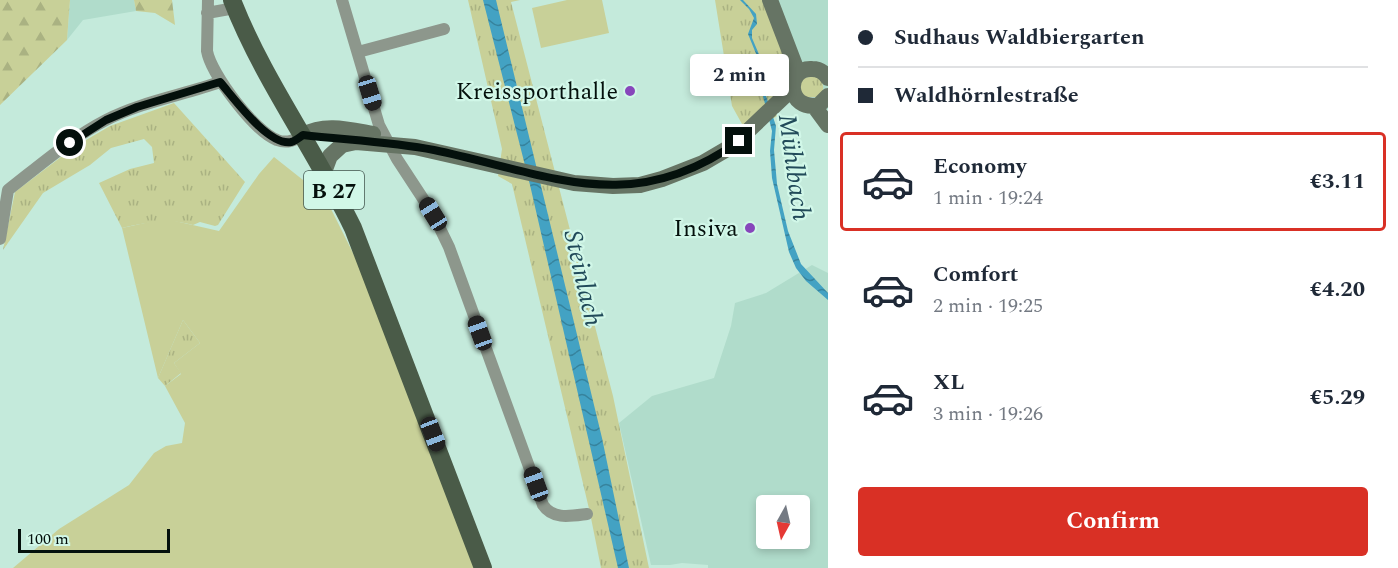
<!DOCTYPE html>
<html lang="en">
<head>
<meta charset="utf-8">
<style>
	body { margin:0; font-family:Spectral,serif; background:#f2f2f3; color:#1f2937; height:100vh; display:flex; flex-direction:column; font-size:22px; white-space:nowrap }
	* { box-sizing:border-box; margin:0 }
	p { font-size:20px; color:#747a83 }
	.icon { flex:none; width:33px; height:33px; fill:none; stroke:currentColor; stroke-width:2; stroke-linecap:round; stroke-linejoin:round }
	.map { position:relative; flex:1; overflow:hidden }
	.drawer { display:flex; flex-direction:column; background:#fff; width:570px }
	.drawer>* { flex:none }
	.top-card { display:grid; align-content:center; height:132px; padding:0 30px; background:#fff }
	.needle { width:39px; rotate:188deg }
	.buttons { position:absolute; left:756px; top:495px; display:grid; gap:12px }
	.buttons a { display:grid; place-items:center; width:54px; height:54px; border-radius:6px; background:#fff; box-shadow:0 3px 9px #0003; font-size:30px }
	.scale { position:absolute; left:18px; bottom:15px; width:152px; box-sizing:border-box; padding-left:6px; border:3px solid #04100c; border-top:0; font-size:16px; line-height:21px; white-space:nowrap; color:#04100c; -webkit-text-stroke:4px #d1f7e8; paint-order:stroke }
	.end { position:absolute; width:27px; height:27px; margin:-14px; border:8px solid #04100c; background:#fff; box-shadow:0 0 0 3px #fff }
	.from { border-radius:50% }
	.bubble { position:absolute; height:42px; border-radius:6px; background:#fff; box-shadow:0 3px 9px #0003; font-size:20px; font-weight:700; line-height:42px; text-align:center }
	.car { position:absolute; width:18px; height:36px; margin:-18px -9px; border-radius:8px; box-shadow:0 0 4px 2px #0007; background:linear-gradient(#222 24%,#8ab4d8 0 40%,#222 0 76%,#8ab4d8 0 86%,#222 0) }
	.top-card b { display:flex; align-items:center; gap:21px; height:57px; font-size:22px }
	.top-card b+b { border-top:2px solid #e0e1e3 }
	.top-card i { width:15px; height:15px; background:#1f2937 }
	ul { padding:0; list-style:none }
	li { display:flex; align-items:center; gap:18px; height:99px; margin:0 12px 9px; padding:0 18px; border:3px solid transparent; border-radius:6px }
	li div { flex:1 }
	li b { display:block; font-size:22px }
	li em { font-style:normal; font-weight:700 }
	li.current { border-color:#d93025 }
	li>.icon { width:54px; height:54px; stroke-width:1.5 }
	.primary-button { display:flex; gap:12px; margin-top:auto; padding:12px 30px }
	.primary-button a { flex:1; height:69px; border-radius:6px; background:#d93025; color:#fff; font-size:24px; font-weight:700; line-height:69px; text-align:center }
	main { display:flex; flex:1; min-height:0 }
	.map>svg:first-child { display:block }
</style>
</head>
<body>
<main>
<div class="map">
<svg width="828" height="568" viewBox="0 0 828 568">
	<defs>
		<pattern id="grass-tufts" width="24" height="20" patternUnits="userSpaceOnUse" patternTransform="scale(1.5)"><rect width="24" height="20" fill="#c8d098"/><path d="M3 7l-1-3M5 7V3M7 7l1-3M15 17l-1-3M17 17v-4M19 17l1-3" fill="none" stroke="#aab282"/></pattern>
		<pattern id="forest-firs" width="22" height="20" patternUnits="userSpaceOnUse" patternTransform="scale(1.5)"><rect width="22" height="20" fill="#c8d098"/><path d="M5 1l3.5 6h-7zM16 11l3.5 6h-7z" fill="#aab282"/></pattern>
		<pattern id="water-waves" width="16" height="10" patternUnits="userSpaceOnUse" patternTransform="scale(1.5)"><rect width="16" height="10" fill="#43a2c3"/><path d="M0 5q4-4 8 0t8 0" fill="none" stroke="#36839d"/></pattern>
	</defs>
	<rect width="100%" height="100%" fill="#c4eadb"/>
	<path fill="#b0dccb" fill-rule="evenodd" d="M 70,0 L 134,0 L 136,11 L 83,20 L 67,40 Z
		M 770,0 L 828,0 L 828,110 L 798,73 Z
		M 812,265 L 828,273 L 828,568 L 708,568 L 708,565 L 682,563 L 670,565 L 651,565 L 619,423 L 652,396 L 714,378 L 731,326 L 735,303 L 766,293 ZM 766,506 L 800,506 L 800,538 L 766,538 Z"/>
	<path fill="url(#grass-tufts)" d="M 468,0 L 520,0 L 511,2 L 613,396 L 649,568 L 601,568 L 590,513 L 512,184 L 498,176 L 502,149 Z
		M 715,0 L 770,0 L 788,49 L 772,100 L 775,114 L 781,114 L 747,133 L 732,106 Z
		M 818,76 C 824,83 825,89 820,97 L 802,97 L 798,84 L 801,78 Z
		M 174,103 L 245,182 L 218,225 L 215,226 L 200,222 L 193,225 C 166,218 149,222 122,228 L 99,183 L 130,169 L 154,163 L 152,147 L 144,139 L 111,148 L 90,165 L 43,193 L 3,250 L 15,192 L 74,147 L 110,126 Z
		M 183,320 L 200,343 L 174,363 L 181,373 L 165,386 L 158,378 Z"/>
	<path fill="url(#forest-firs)" d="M 0,0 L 70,0 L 67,40 L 0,105 Z
		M 134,0 L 172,0 L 175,25 L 155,13 L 136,11 Z"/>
	<path fill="#c8d098" d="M 567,0 L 602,0 L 609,33 L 541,48 L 532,8 Z
		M 274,157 L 322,195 L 331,209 L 361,269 L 474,568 L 13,568 L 59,529 L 129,485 L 154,453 L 166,446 L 182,443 L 185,423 L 165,386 L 181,374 L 174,363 L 200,343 L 183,320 L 158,378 L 122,228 L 154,221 L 175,221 L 219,231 L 259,174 Z"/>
	<path fill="url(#water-waves)" d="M 483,0 L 496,0 L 602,438 L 629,568 L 618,568 L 530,185 Z
		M 740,0 L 743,0 L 756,14 L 757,24 L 752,30 L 752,38 L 761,59 L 765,93 L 776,126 L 774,150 L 777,184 L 788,231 L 801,264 L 828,293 L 828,300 L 806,281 L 796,268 L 789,252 L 772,178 L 770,151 L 772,131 L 763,96 L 759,61 L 748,34 L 754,18 L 749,9 Z"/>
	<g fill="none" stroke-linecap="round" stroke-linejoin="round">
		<path stroke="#8d978c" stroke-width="12" d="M 208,0 L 207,51 C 211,74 255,132 277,140 C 287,144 295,140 304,135
			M 342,0 L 379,125 L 397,159 L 433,214 L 449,247 L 543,505 C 553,520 571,516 587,514
			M 207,13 L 235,8
			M 358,52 L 444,29
			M 0,239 L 8,190 C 39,166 71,138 106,120 C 141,102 183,95 220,82"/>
		<path stroke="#667464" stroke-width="16" d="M 770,0 L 798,73
			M 828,78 C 824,72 819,69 812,69 C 785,67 786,112 819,105 L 828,96
			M 814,106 L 828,125
			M 304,135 C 324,123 350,130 373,134
			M 324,172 L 330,156 L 342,145 L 356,142 L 415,147 L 574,183 L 613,186 L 640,185 L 662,179 L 703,163 L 732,146 L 792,89"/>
		<path stroke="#4a5b48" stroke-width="18" d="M 232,0 C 263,80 316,151 353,228 L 483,568"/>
	</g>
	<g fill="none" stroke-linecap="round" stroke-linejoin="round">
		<path stroke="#04100c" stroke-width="8" d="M 70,143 L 106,120 L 137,107 L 220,82 C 234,98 268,146 291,142 C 295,141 300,137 303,135 C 347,140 392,142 434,150 C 549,174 631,219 739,141"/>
	</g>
	<g fill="#8746bb" stroke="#d1f7e8" stroke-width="2">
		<circle cx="630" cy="91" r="6"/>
		<circle cx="750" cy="228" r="6"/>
	</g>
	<g text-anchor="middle" stroke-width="4.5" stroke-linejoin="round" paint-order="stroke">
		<rect fill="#d1f7e8" stroke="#42554e" stroke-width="1.5" x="304" y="171" width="60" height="38" rx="4.5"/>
		<g font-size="22" font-weight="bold" fill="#04100c">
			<text x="334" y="198">B 27</text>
		</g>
		<g font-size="24" fill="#04100c" stroke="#d1f7e8" text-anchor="end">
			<text x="618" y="99">Kreissporthalle</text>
			<text x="738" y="236">Insiva</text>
		</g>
		<g font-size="26" font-style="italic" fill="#214a59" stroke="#d1f7e8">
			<text transform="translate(795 167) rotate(82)" y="9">Mühlbach</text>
			<text transform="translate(584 278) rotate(77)" y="9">Steinlach</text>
		</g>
	</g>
</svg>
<div class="buttons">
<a><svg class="needle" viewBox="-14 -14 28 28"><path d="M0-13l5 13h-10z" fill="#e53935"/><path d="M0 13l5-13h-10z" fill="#747a83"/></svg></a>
</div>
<div class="scale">100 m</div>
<i class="end from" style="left:70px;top:143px"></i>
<i class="end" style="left:739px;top:141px"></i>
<div class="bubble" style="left:690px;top:54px;width:99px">2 min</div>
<i class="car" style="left:370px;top:93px;rotate:163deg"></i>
<i class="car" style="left:433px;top:214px;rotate:328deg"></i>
<i class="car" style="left:480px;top:333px;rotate:340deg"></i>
<i class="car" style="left:433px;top:434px;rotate:159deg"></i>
<i class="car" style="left:536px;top:484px;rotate:340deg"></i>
</div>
<section class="drawer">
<div class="top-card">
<b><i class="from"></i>Sudhaus Waldbiergarten</b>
<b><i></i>Waldhörnlestraße</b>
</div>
<ul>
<li class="current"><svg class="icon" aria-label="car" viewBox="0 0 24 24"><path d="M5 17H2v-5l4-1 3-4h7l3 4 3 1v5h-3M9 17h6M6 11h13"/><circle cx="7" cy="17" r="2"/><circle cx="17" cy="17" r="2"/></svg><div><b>Economy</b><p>1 min · 19:24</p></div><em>€3.11</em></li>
<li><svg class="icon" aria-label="car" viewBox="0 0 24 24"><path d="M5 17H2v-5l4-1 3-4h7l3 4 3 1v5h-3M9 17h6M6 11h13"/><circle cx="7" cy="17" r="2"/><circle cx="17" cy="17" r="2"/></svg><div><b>Comfort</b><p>2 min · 19:25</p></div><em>€4.20</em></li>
<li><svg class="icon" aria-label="car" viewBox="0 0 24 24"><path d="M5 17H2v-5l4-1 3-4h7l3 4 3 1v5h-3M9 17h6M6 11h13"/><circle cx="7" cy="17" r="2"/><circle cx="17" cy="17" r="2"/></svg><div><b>XL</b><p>3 min · 19:26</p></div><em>€5.29</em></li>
</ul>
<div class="primary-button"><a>Confirm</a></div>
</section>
</main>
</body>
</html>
